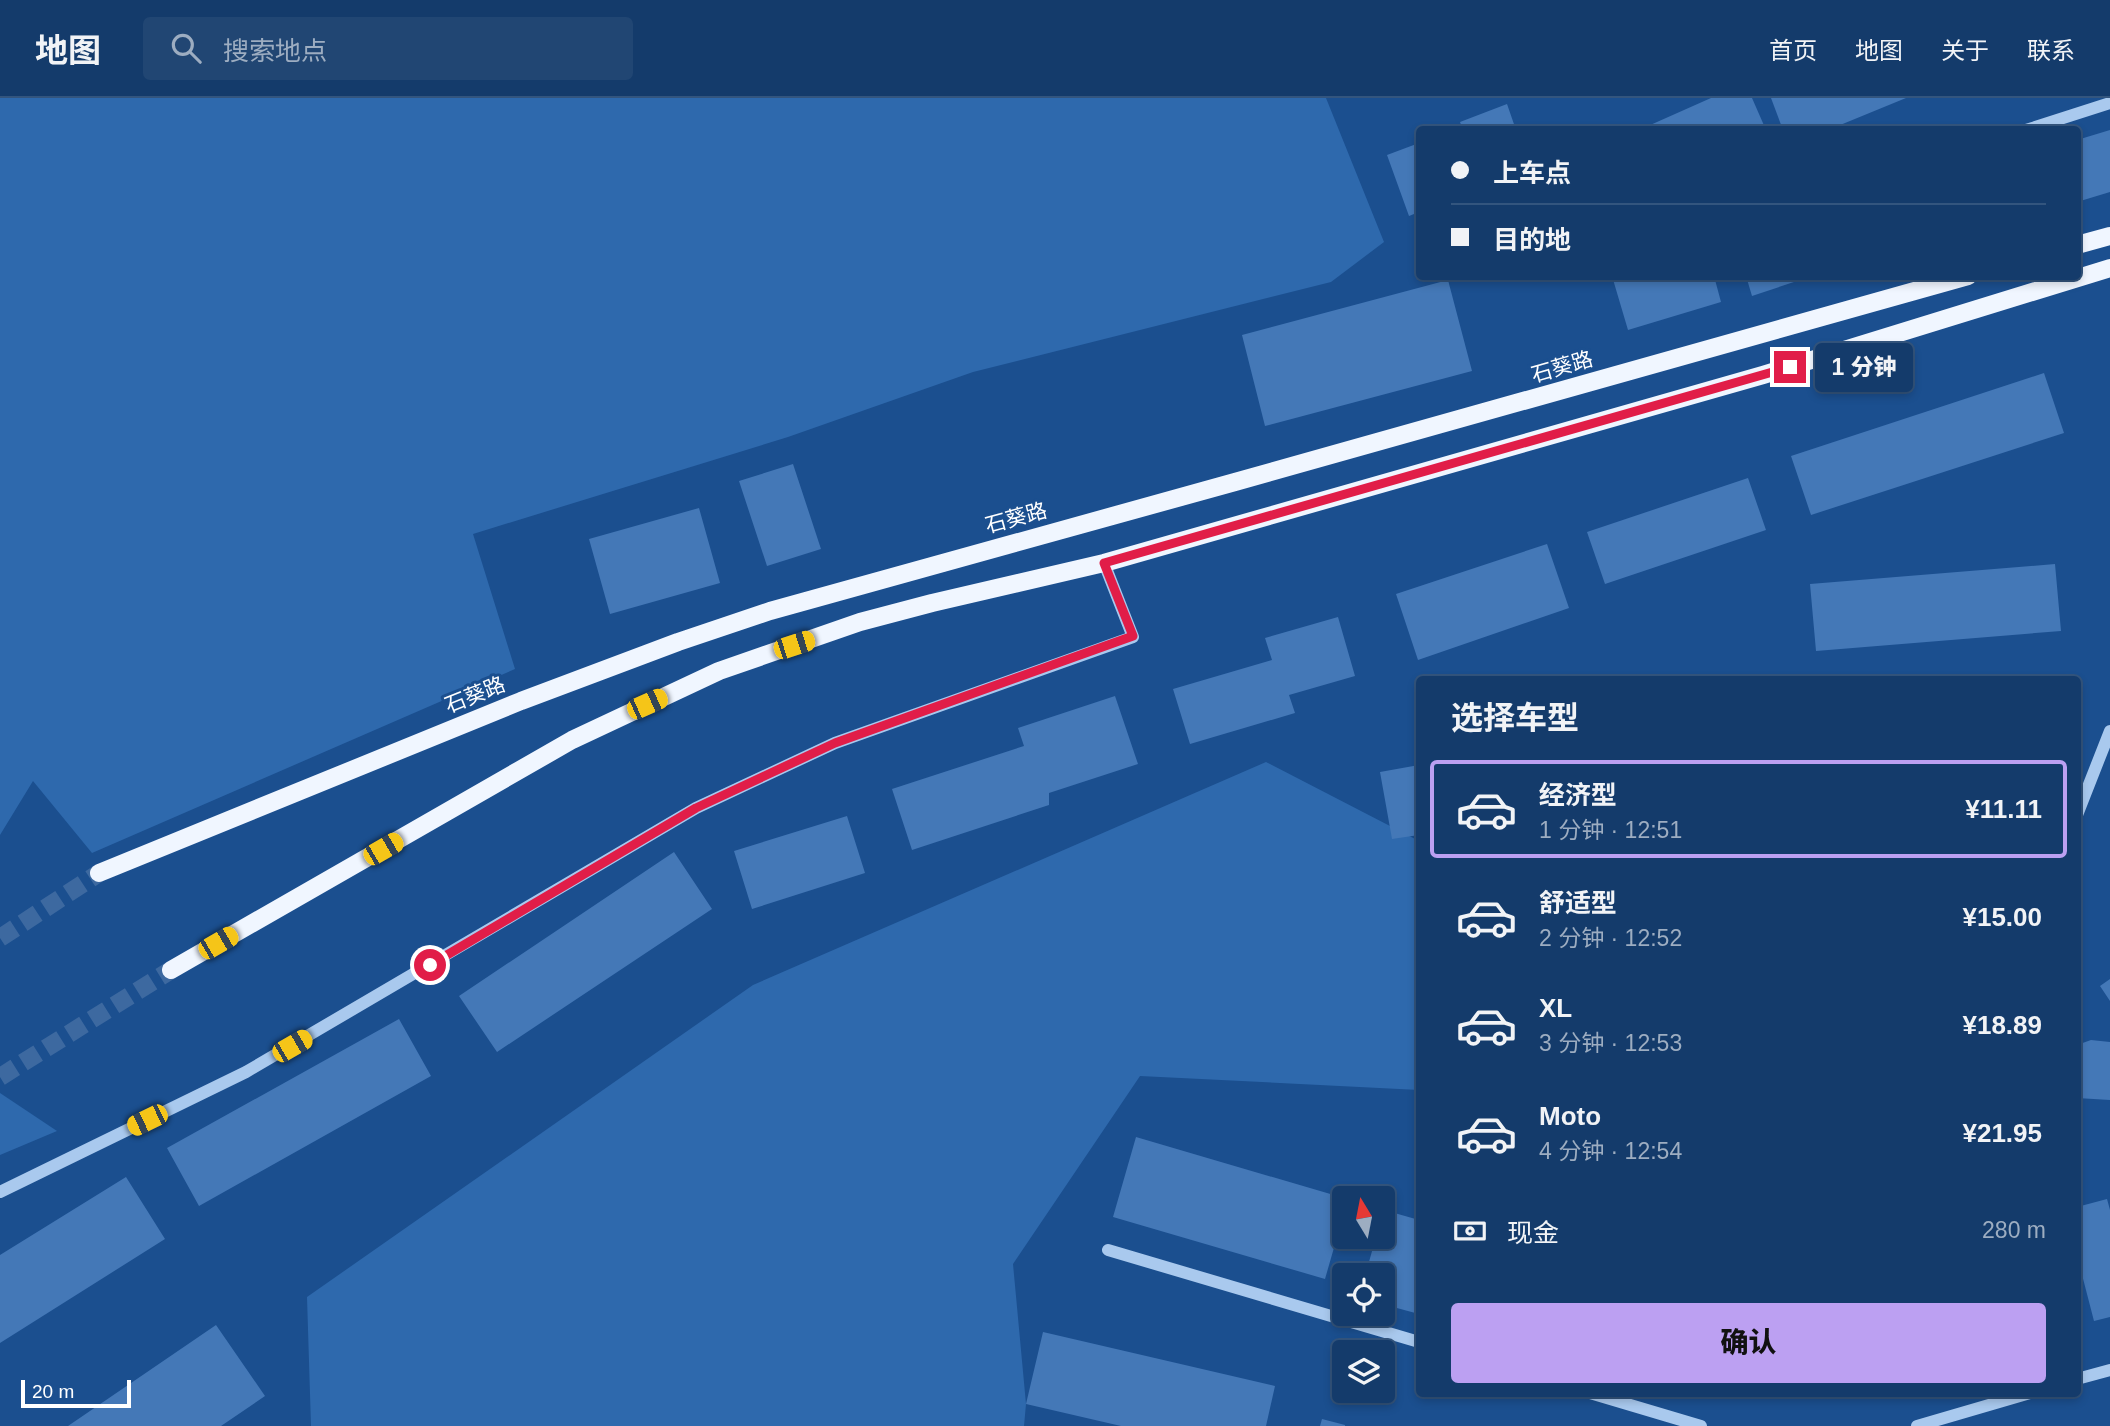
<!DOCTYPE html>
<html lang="zh">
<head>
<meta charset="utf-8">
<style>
	body { margin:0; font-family:Helvetica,"Noto Sans SC",sans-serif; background:#214673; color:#f1f3f6; height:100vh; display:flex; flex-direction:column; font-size:26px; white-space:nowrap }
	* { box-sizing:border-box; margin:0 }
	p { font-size:23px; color:#9dadc1 }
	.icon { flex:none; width:38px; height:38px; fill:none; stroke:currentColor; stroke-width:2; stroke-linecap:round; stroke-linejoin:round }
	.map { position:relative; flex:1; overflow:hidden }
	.details { position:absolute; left:1416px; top:578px; width:665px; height:721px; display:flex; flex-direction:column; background:#143b6b; border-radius:7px; box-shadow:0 4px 10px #0003,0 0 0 2px #33557e }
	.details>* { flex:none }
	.banner { position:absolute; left:1416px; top:28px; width:665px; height:154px; border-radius:7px; box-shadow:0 4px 10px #0003,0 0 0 2px #33557e; display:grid; align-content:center; height:154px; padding:0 35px; background:#143b6b }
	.needle { width:46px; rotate:350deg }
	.fabs { position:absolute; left:1332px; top:1088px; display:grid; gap:14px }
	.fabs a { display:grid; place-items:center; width:63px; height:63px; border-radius:7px; background:#143b6b; box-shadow:0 4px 10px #0003,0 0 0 2px #33557e; font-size:35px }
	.scale { position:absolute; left:21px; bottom:18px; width:110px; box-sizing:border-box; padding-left:7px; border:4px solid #fff; border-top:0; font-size:19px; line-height:24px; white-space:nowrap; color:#fff; -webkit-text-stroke:5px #1b4f8f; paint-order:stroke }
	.end { position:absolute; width:32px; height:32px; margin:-16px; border:9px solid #e11d48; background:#fff; box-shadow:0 0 0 4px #fff }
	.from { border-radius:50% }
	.bubble { position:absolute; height:49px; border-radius:7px; background:#143b6b; box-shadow:0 4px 10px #0003,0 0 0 2px #33557e; font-size:23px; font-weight:800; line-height:49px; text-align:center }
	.car { position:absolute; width:21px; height:42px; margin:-21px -10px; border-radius:9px; box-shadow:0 0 5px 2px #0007; background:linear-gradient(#f5c518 24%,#345 0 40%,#f5c518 0 76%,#345 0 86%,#f5c518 0) }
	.banner b { display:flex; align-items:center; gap:24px; height:66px; font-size:26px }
	.banner b+b { border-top:2px solid #33557e }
	.banner i { width:18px; height:18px; background:#f1f3f6 }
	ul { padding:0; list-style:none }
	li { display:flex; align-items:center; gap:21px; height:98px; margin:0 14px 10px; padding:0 21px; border:4px solid transparent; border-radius:7px }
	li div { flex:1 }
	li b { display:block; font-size:26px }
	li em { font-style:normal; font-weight:800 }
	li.current { border-color:#bca0f2 }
	li>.icon { width:63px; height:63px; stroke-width:1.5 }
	h2 { padding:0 35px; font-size:32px; line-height:84px }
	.pay { display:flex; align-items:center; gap:18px; height:77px; padding:0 35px; font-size:26px }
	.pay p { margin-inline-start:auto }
	.cta { display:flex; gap:14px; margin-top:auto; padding:14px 35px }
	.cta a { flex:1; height:80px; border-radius:7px; background:#bca0f2; color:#111; font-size:28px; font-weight:800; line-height:80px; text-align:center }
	header { display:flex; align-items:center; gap:42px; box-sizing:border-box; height:98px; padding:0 35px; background:#143b6b; border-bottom:2px solid #33557e }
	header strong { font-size:33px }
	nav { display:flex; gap:38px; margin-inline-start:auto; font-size:24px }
	.search { width:490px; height:63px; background:#214673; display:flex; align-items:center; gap:18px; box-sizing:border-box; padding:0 24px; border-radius:7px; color:#9dadc1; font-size:26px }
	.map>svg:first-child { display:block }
</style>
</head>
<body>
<header>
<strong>地图</strong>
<div class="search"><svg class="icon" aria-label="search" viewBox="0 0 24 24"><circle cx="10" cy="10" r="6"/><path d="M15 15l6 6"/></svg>搜索地点</div>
<nav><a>首页</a><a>地图</a><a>关于</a><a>联系</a></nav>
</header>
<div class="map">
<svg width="2110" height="1328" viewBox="0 0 2110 1328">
	<rect width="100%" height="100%" fill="#1b4f8f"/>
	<path fill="#2e69ad" d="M 0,0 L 1326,0 L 1384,144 L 1331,184 L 973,274 L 788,339 L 473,436 L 515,571 L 92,755 L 33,683 L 0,737 Z
		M 1266,664 L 1419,743 L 1419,992 L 1140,978 L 1013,1166 L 1026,1306 L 1024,1328 L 311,1328 L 307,1199 L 753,887 Z
		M 0,995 L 57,1033 L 0,1057 Z"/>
	<path fill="#4478b7" d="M 1711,0 L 1752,0 L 1766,32 L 1639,32 Z
		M 1771,0 L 1906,0 L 1828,32 L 1783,32 Z
		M 1507,6 L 1516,32 L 1463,32 L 1460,24 Z
		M 2110,32 L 2110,94 L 2077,104 L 2077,42 Z
		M 1419,45 L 1419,114 L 1409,118 L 1387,57 Z
		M 1612,178 L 1714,178 L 1721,204 L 1628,232 Z
		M 1746,178 L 1809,178 L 1809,179 L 1752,198 Z
		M 1448,182 L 1472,273 L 1265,328 L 1242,237 Z
		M 2044,275 L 2064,335 L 1811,417 L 1791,358 Z
		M 793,366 L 821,451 L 767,468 L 739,383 Z
		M 1748,380 L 1766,432 L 1605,486 L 1587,434 Z
		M 699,410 L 720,485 L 610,516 L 589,441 Z
		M 1547,446 L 1569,510 L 1418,562 L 1396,496 Z
		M 2055,466 L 2061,533 L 1816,553 L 1810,486 Z
		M 1338,519 L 1355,578 L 1289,597 L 1295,615 L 1190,646 L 1173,591 L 1272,562 L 1265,540 Z
		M 1115,598 L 1138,666 L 1049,695 L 1049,707 L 912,752 L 892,691 L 1024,648 L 1018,630 Z
		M 1419,667 L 1419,737 L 1392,741 L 1380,674 Z
		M 847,718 L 865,775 L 752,811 L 734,753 Z
		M 674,754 L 712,811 L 497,954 L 459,898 Z
		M 2110,881 L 2110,903 L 2100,888 Z
		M 399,921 L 431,978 L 199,1108 L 167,1050 Z
		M 2091,942 L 2110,944 L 2110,1002 L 2077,1000 L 2077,947 Z
		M 1136,1039 L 1344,1100 L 1344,1115 L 1325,1181 L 1113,1119 Z
		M 126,1079 L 165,1141 L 0,1245 L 0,1157 Z
		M 2107,1101 L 2110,1112 L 2110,1219 L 2094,1223 L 2080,1169 L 2077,1170 L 2077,1109 Z
		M 1384,1112 L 1419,1122 L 1419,1216 L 1382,1206 L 1382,1178 L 1365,1178 L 1376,1139 L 1382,1139 Z
		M 216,1227 L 265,1298 L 221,1328 L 68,1328 Z
		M 1043,1234 L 1275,1288 L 1266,1328 L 1121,1328 L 1026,1306 Z
		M 1322,1321 L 1345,1327 L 1345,1328 L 1320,1328 Z"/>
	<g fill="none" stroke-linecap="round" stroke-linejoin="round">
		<path stroke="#3d69a0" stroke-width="18" stroke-dasharray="18 9" stroke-linecap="butt" d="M 0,840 L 99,775
			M 0,979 L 171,872"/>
		<path stroke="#a9c9ee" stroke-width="12" d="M 2026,32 L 2110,5
			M 2077,717 L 2110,633
			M 0,1094 L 246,974 L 696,710 L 835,645 L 1133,539 L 1104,465
			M 1108,1152 L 1419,1244
			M 2077,1281 L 2110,1272
			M 1590,1295 L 1701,1328
			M 1917,1328 L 2030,1295"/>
		<path stroke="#f0f6ff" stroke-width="18" d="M 2077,147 L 2110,138
			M 99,775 L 521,603 L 678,544 L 770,513 L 1235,384 L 1968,178
			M 171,872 L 572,642 L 719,573 L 860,524 L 932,505 L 1104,465 L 1763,277 L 2110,170"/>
	</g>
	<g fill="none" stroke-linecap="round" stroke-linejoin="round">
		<path stroke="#e11d48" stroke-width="9" d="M 430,867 L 696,710 L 835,645 L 1133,538 L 1104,465 L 1790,269"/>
	</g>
	<g text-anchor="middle" stroke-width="6" stroke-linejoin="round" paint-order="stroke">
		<g font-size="21" fill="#fff" stroke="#1b4f8f">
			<text transform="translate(1562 269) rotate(-16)" y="7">石葵路</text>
			<text transform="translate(1016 420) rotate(-15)" y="7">石葵路</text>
			<text transform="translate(475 597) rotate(-22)" y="7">石葵路</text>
		</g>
	</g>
</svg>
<div class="fabs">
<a><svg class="needle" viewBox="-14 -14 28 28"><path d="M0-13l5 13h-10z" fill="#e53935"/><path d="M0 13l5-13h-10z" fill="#9dadc1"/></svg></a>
<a><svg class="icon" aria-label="locate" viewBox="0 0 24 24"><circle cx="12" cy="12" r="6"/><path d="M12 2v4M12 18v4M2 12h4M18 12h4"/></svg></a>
<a><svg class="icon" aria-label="layers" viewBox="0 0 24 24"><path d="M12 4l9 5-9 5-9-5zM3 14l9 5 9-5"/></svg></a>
</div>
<div class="scale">20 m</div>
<i class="end from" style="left:430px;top:867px"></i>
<i class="end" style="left:1790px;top:269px"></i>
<div class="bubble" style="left:1815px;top:245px;width:98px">1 分钟</div>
<i class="car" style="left:794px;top:547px;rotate:72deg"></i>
<i class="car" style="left:647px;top:606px;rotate:66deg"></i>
<i class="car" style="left:383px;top:751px;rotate:60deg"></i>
<i class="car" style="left:218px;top:845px;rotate:60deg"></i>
<i class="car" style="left:292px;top:948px;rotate:60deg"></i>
<i class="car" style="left:147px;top:1022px;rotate:244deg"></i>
<div class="banner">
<b><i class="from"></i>上车点</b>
<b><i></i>目的地</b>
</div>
<section class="details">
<h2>选择车型</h2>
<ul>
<li class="current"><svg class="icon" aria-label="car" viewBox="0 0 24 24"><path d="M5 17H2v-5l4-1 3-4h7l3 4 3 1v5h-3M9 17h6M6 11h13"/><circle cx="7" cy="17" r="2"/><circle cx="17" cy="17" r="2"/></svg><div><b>经济型</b><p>1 分钟 · 12:51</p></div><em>¥11.11</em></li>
<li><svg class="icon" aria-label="car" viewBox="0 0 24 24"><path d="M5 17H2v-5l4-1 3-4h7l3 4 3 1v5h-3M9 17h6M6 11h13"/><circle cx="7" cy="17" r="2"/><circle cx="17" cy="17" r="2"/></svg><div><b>舒适型</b><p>2 分钟 · 12:52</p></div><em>¥15.00</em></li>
<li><svg class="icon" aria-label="car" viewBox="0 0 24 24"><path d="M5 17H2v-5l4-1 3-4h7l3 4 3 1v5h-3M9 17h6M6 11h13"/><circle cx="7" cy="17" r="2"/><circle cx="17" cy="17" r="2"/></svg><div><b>XL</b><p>3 分钟 · 12:53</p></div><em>¥18.89</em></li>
<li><svg class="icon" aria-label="car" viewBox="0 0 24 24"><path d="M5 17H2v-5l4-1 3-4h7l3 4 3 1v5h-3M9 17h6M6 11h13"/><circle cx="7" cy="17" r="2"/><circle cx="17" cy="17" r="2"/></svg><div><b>Moto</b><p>4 分钟 · 12:54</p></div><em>¥21.95</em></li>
</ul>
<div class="pay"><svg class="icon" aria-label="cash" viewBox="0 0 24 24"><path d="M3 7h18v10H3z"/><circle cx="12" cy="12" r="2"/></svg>现金<p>280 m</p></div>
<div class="cta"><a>确认</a></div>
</section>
</div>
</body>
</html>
